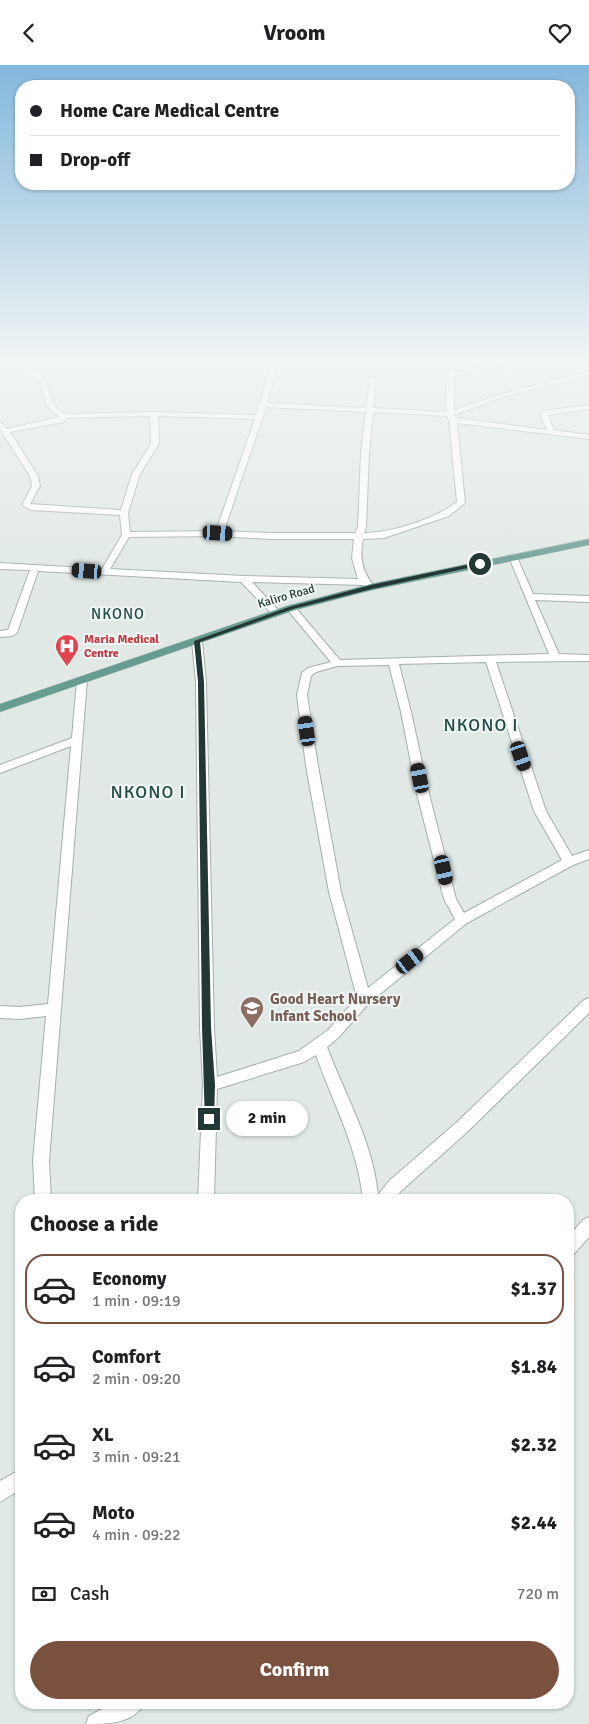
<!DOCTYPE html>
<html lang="en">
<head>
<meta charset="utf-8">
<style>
	body { margin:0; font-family:Signika,sans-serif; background:#f6f6f6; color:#202124; height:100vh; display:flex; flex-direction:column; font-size:19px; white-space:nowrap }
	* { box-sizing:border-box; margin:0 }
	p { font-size:16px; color:#757577 }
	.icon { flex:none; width:28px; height:28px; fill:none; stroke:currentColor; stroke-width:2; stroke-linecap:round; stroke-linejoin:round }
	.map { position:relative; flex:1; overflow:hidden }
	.drawer { position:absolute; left:15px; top:1129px; width:559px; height:515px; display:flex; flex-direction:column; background:#fff; border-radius:20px; box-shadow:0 1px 4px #0004 }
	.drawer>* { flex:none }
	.hud { position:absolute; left:15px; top:15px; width:560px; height:110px; border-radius:20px; box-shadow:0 1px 4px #0004; display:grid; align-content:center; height:110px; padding:0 15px; background:#fff }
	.end { position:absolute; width:22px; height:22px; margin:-11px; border:6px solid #223834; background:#fff; box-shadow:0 0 0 2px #fff }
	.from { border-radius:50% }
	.bubble { position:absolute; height:35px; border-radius:18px; background:#fff; box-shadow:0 1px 4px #0004; font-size:16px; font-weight:700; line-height:35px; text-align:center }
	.car { position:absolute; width:15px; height:30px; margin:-15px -8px; border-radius:6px; box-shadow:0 0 4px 1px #0007; background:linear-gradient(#222 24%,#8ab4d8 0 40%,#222 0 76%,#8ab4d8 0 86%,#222 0) }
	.hud b { display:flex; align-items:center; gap:18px; height:48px; font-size:19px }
	.hud b+b { border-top:1px solid #e0e0e0 }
	.hud i { width:12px; height:12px; background:#202124 }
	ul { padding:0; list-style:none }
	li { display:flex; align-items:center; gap:15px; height:70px; margin:0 10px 8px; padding:0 5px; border:2px solid transparent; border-radius:20px }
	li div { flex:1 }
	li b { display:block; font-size:19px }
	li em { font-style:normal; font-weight:700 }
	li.selected { border-color:#7a513f }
	li>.icon { width:45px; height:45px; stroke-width:1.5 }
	h2 { padding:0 15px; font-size:22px; line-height:60px }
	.pay { display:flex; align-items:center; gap:12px; height:55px; padding:0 15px; font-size:19px }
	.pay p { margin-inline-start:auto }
	.primary-button { display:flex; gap:10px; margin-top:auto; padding:10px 15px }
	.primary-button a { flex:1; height:58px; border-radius:30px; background:#7a513f; color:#fff; font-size:20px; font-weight:700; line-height:58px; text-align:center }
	header { display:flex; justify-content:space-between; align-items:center; height:65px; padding:0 15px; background:#fff; font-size:22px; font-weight:700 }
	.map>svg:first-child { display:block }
</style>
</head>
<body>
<header><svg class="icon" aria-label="back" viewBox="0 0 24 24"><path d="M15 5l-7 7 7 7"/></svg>Vroom<svg class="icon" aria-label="heart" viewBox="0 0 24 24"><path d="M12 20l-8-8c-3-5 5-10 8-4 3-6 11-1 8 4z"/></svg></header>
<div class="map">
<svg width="589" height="1659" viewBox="0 0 589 1659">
	<rect width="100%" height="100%" fill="#e0e9e6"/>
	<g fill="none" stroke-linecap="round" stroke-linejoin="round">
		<g stroke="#a3b0ad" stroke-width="2">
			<path id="minor" d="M 8,294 L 15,294 L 45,314 L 54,341 L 64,349 L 154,347 L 256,350 L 273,294 L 279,294 L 267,338 L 366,343 L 370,314 L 373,312 L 376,314 L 373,343 L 446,347 L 447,294 L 453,294 L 454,307 L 515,294 L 525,294 L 524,295 L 454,311 L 454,345 L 502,329 L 589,306 L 589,310 L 506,331 L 454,350 L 456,353 L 547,365 L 540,350 L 542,346 L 589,340 L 589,344 L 548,350 L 554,365 L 589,370 L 589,374 L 457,358 L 465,438 L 449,451 L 384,473 L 363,474 C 359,492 362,507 374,521 L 372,523 L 366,523 L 363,520 L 252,517 L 279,546 L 281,548 L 276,551 L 273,550 L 241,517 L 38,506 L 17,568 L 12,571 L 0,572 L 0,566 L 8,565 L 30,505 L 0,504 L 0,498 L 102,504 L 122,470 L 120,450 L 31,445 L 22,440 L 32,421 L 30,411 L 0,364 L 0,356 L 7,364 L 59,352 L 47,341 L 40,316 ZM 266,342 L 366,347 L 361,388 L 358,462 L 355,468 L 270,468 L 224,466 ZM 373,347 L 447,351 L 449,355 L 457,437 C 434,454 392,468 364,468 L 366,462 L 369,388 ZM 150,351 L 151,379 L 132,409 L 121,445 L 30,439 L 40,421 L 38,411 L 10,367 L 64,357 L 66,353 ZM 158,351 L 255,354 L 216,466 L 130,467 L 128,448 L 140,409 L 159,379 ZM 219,471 L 270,474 L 354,474 L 352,493 L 358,514 L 244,511 L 110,504 L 129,472 Z
				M 513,489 L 517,492 L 533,529 L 589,531 L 589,537 L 535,535 L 559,589 L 589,590 L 589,596 L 496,597 L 546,746 L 572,791 L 589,785 L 589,794 L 573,800 L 467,858 L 369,938 L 338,973 L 327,982 C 345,1030 373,1077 378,1130 L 389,1116 L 456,1058 L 584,935 L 589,933 L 589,948 L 466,1068 L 401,1126 L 394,1135 L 363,1135 C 358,1083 333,1038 316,990 L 304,997 L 217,1024 L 214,1135 L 198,1135 L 203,1020 L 200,963 L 196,617 L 192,576 L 197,573 L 202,576 L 206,617 L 214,963 L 217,1012 L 299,986 L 328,965 L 357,933 L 329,827 L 306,701 L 297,630 L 302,608 L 308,603 L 331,597 L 286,543 L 291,540 L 294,541 L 340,595 L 549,589 L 509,492 ZM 486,597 L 534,746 L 562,795 L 464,848 L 456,834 L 429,729 L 411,647 L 399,599 ZM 389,600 L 401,647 L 417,729 L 444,834 L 455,854 L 368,923 L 341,827 L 318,701 L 307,630 L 311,611 L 316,607 L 337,601 Z
				M 82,612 L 87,615 L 49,1096 L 51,1135 L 35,1135 L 33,1096 L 46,951 L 20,954 L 0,953 L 0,941 L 20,942 L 48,939 L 71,681 L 0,708 L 0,700 L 72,673 L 77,615 Z
				M 589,1152 L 589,1172 L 574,1189 L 568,1191 L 568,1172 L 583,1155 Z
				M 21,1404 L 21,1424 L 0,1437 L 0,1416 Z
				M 113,1638 L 144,1638 C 134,1659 107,1659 86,1659 L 89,1651 Z"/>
		</g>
		<g stroke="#bdc3c2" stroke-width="1">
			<path id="major" d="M 589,474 L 589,480 L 372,525 L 295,545 L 0,647 L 0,639 L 287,541 L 371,519 Z"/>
		</g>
		<use href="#minor" fill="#fff" fill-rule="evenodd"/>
		<use href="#major" fill="#679c93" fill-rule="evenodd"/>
	</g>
	<linearGradient id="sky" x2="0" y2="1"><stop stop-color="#83b7dc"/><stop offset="0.56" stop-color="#f1f5f4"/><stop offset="1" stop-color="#f1f5f4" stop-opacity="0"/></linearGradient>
	<rect width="589" height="526" fill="url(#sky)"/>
	<path fill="#223834" d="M 480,497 L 482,500 L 372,524 L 293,544 L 200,577 L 204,617 L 211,962 L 215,1020 L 214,1054 L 209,1059 L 205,1058 L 202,962 L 198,617 L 194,576 L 289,542 L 371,520 Z"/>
	<defs>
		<g id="hospital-pin" transform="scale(1.25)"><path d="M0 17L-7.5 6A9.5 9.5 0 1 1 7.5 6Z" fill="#e0444e" stroke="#f0f6f4"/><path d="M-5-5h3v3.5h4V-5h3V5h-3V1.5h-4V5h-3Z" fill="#fff"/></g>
		<g id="school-pin" transform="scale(1.25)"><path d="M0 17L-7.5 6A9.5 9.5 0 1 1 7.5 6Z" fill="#8d6e63" stroke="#f0f6f4"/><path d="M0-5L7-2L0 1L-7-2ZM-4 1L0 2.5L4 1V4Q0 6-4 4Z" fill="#fff"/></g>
	</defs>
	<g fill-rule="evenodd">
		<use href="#hospital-pin" x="67" y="581"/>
		<use href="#school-pin" x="252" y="943"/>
	</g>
	<g text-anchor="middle" stroke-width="4" stroke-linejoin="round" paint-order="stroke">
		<g font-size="12" fill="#223834" stroke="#f0f6f4">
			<text transform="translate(286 531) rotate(-16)" y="4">Kaliro Road</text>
		</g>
		<g font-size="12" font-weight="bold" fill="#be3a42" stroke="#f0f6f4" text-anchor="start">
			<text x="84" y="578">Maria Medical<tspan x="84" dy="14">Centre</tspan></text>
		</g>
		<g font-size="15" letter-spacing="1" fill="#204842" stroke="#f0f6f4">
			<text x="118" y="554">NKONO</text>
		</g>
		<g font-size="15" font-weight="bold" fill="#785e54" stroke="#f0f6f4" text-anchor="start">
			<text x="270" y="939">Good Heart Nursery<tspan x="270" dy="17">Infant School</tspan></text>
		</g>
		<g font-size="18" letter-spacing="1" fill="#204842" stroke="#f0f6f4">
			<text x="481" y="666">NKONO I</text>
			<text x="148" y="733">NKONO I</text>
		</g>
	</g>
</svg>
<i class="end from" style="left:480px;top:499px"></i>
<i class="end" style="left:209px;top:1054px"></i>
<div class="bubble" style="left:226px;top:1036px;width:82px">2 min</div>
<i class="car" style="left:218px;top:468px;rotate:93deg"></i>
<i class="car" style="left:87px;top:506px;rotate:274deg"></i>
<i class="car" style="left:307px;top:666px;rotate:352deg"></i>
<i class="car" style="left:521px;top:691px;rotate:161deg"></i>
<i class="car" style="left:420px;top:713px;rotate:349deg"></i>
<i class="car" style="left:444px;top:805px;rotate:167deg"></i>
<i class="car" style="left:410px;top:896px;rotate:52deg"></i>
<div class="hud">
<b><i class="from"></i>Home Care Medical Centre</b>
<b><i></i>Drop-off</b>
</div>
<section class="drawer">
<h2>Choose a ride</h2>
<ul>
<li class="selected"><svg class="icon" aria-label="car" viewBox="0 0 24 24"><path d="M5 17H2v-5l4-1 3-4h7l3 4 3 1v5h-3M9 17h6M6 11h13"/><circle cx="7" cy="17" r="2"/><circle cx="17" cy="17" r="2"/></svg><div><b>Economy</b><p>1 min · 09:19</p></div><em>$1.37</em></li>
<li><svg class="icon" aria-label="car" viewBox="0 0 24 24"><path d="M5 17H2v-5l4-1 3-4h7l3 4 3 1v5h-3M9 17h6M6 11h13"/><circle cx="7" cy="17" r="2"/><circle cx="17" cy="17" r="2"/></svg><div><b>Comfort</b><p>2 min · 09:20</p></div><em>$1.84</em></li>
<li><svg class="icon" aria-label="car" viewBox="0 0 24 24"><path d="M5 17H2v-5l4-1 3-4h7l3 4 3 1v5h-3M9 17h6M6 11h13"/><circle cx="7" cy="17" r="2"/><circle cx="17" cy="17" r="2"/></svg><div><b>XL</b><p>3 min · 09:21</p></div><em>$2.32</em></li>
<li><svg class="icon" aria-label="car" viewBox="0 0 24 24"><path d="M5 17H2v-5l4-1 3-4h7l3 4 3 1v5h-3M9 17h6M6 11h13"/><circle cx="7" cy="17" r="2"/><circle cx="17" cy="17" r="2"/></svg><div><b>Moto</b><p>4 min · 09:22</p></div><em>$2.44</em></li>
</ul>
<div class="pay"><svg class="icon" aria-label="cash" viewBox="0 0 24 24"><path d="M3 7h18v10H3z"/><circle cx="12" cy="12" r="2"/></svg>Cash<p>720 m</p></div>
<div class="primary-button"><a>Confirm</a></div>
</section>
</div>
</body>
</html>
